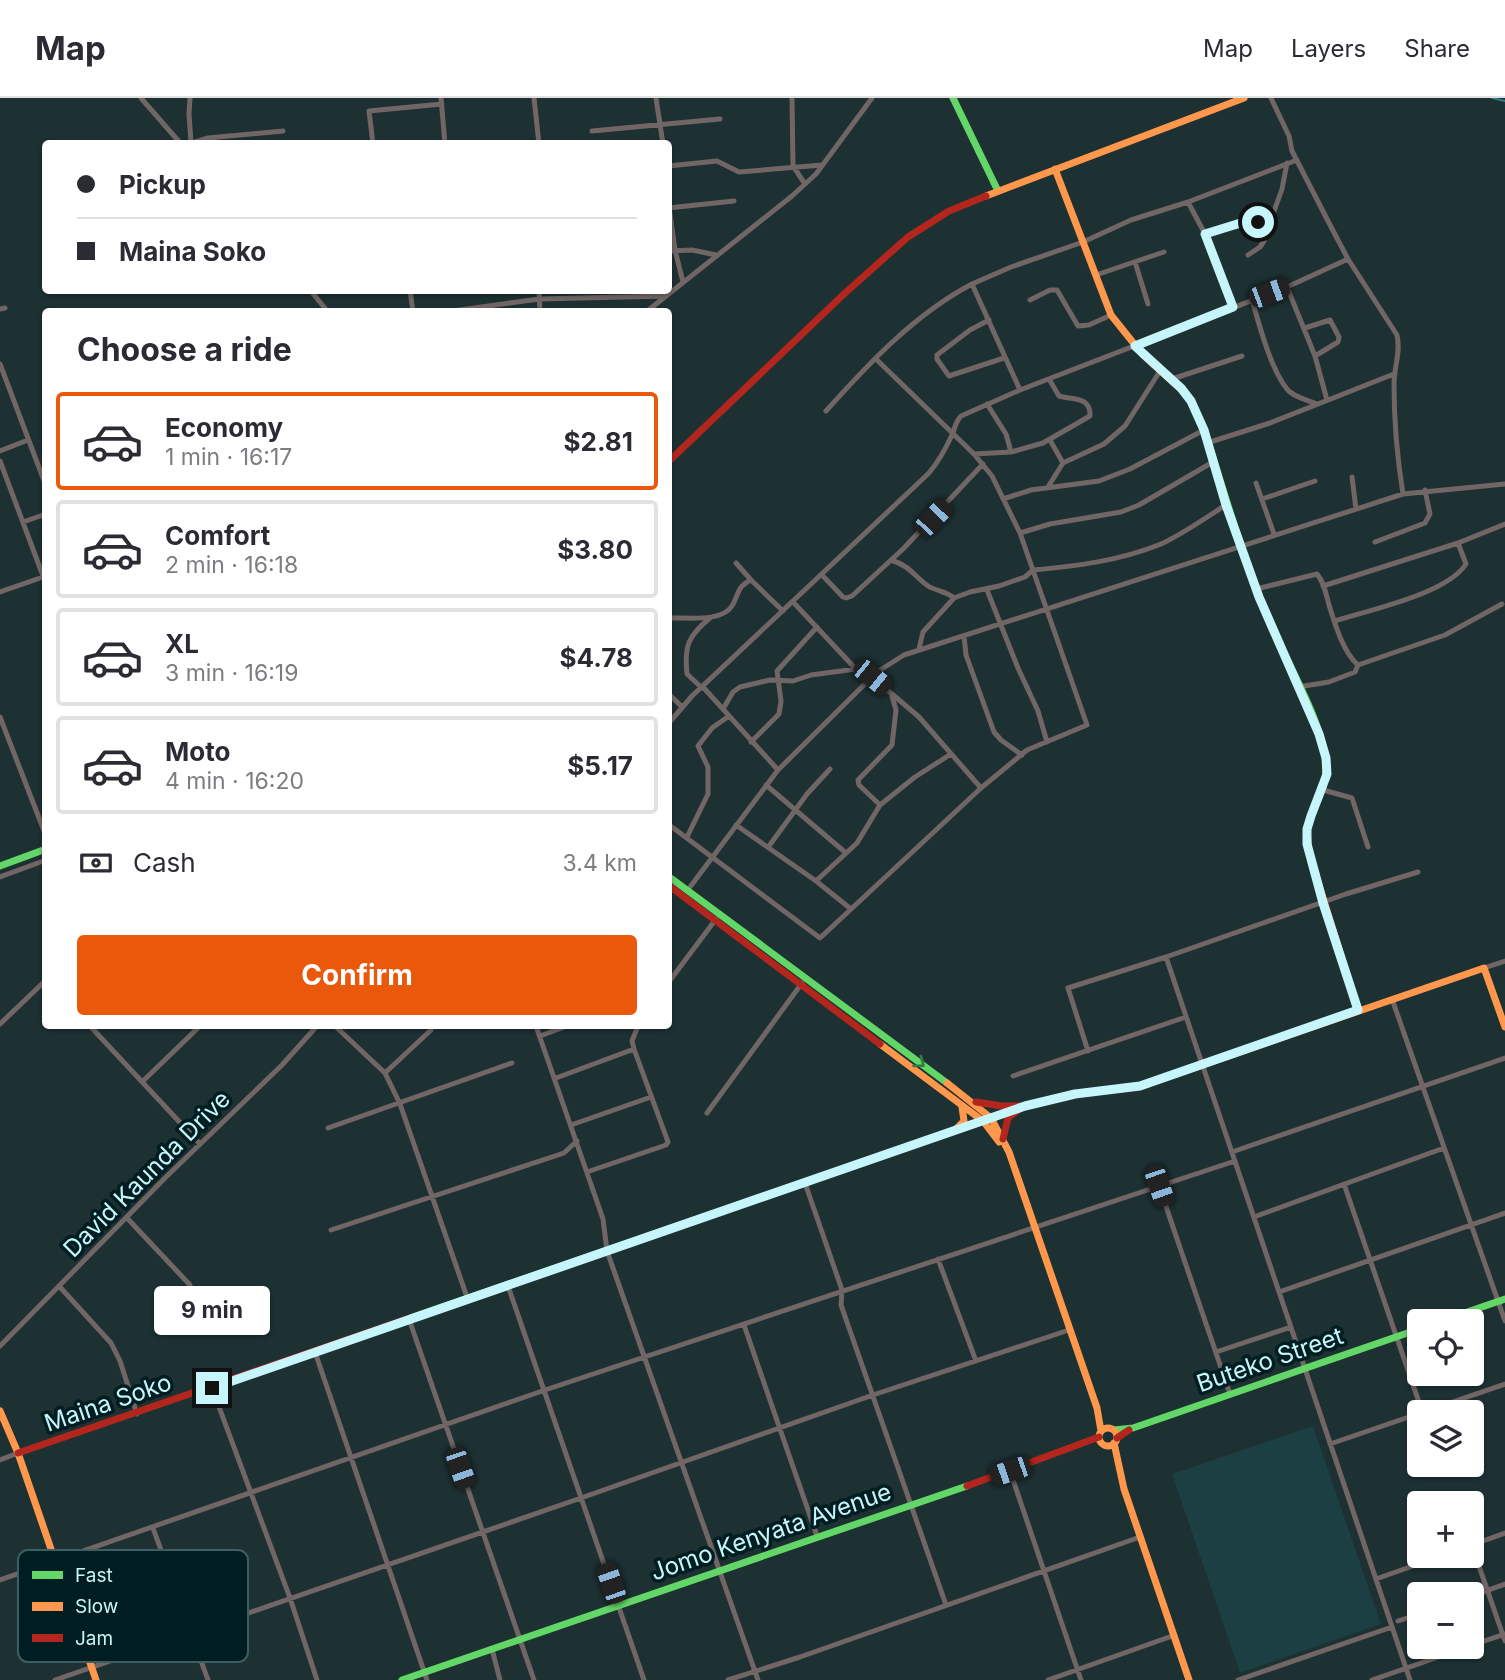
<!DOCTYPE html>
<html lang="en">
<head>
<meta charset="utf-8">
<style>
	body { margin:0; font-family:Inter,sans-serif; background:#f2f2f3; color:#2b2b33; height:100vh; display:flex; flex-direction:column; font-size:26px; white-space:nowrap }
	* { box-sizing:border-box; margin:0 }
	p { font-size:23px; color:#7c7c81 }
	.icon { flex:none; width:38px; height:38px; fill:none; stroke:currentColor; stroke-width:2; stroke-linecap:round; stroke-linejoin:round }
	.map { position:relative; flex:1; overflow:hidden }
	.details { position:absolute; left:42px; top:210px; width:630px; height:721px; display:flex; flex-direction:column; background:#fff; border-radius:7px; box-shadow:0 2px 5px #0004 }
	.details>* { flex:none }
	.guide { position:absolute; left:42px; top:42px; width:630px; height:154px; border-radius:7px; box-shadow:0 2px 5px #0004; display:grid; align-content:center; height:154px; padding:0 35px; background:#fff }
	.buttons { position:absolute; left:1407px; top:1211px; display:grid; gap:14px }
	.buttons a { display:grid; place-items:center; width:77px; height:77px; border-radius:7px; background:#fff; box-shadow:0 2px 5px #0004; font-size:35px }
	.end { position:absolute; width:32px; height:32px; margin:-16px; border:9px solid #c6f6fb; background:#111; box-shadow:0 0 0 4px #111 }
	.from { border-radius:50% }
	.bubble { position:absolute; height:49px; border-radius:7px; background:#fff; box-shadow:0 2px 5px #0004; font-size:23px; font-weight:700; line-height:49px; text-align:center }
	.car { position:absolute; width:21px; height:42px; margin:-21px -10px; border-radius:9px; box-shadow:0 0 5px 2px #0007; background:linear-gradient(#222 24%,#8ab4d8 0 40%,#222 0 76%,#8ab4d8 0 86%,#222 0) }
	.guide b { display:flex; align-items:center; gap:24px; height:66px; font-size:26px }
	.guide b+b { border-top:2px solid #e1e1e2 }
	.guide i { width:18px; height:18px; background:#2b2b33 }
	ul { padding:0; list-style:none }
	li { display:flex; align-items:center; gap:21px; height:98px; margin:0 14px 10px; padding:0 21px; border:4px solid #e1e1e2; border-radius:7px }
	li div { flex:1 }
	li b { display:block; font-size:26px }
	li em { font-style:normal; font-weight:700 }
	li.active { border-color:#ea580c }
	li>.icon { width:63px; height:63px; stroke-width:1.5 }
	h2 { padding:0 35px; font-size:32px; line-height:84px }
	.pay { display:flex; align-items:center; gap:18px; height:77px; padding:0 35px; font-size:26px }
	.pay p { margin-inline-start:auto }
	.action { display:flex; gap:14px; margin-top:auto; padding:14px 35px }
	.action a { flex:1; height:80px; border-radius:7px; background:#ea580c; color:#fff; font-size:28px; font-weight:700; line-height:80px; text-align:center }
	header { display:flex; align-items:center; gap:42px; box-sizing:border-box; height:98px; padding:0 35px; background:#fff; border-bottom:2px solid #e1e1e2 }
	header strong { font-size:33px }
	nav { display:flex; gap:38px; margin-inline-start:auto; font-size:24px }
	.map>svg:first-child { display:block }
</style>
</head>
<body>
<header>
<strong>Map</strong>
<nav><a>Map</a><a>Layers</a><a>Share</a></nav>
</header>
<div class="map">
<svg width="1505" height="1582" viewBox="0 0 1505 1582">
	<rect width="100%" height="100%" fill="#1d3032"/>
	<path fill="#1b3f42" d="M 1313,1328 L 1381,1526 L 1240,1575 L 1172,1376 Z"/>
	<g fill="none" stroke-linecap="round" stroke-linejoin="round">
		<path stroke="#298289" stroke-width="2" d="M 1492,0 L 1505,3"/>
		<path stroke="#716665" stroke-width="5" d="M 141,0 L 181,46
			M 190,0 L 189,16 L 191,45
			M 441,0 L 445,46
			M 534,0 L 539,46
			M 656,0 L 663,46
			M 792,0 L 793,68 L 805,86
			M 1271,0 L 1289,38 L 1292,53 L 1329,125 L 1348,161 L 1397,237 C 1401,254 1394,269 1394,286 C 1394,323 1397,359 1403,396
			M 592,33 L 720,21
			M 192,45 L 208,40 L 283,33
			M 373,46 L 369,13 L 442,6
			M 668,68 L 717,63 L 739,74 L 822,67
			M 668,100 L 675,152 L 683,184
			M 1188,104 L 1205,136 L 1233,209
			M 668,110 L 734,103
			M 1205,136 L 1242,124 L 1260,123 L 1272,119 L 1282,91 L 1287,65
			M 668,153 L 692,152 L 716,157
			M 1248,157 L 1260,149 L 1264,143 L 1258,124
			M 1135,164 L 1148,206
			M 1096,177 L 1164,154
			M 1287,189 L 1315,258 L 1327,302
			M 310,192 L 328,214
			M 410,192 L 413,214
			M 539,192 L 540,214
			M 1030,202 L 1050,192 L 1057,192 L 1078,228 L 1089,227 L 1111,217
			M 1252,202 C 1259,226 1271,272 1287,291 C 1293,299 1308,302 1317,306
			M 0,211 L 5,210
			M 445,214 L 539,201 L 666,198
			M 646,214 L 792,98 L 816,76 L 872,0
			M 989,222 L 970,232 L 937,257 L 937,261 L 949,278 L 1004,260
			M 1305,230 L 1330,222 L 1339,239 L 1338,244 L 1315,258
			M 0,266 L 46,388
			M 1172,281 L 1242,258
			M 1020,292 L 972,186 L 1011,169 L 1083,144 L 1131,122 L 1188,104 L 1297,62
			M 987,306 L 1006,336 L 1011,354
			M 826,313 C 869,265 915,216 972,186
			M 1050,342 L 1063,365
			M 1207,345 L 1270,325 L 1394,276
			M 0,353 L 28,342
			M 974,356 L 1011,354 L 1043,345 L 1090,318 C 1091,298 1072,302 1059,298 L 1049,281
			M 0,363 L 46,486
			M 1352,379 L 1356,411
			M 1256,385 L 1274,436
			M 1048,389 L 1063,365 L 1104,346 L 1125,328 L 1160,273
			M 1003,401 L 1031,392 L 1099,383 L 1130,371 L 1204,332
			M 1262,401 L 1315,383
			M 23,424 L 46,416
			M 1020,435 L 1050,426 L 1121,414 L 1139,407 L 1213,364
			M 1375,444 L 1425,425 L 1430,416 L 1425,392
			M 891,462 C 910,468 913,477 928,488 C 936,493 946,493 954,500
			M 736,465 L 751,482
			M 822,477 L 843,499 L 846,500 L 852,498 L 903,451 L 983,366
			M 1323,488 L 1458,445 L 1505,426
			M 1256,491 L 1317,476 C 1324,484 1326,496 1329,507 C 1335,526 1343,554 1358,567 L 1445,537 L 1502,506
			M 987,492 L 1018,570 L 1038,613 L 1047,644
			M 0,494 L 43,479
			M 793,504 L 868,584
			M 668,520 C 686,519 721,525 732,508 C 739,497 736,489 751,482 L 783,513
			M 1335,523 C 1369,512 1447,496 1466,466 L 1458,445
			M 964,538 L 966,557 L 994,634 L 1001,642 L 1022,657
			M 919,551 L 923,534 L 954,500 L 970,494 L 999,488 L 1025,479 L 1033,472 C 1077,468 1119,463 1161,446 C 1183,436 1205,420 1226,407
			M 872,579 L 919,619 L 981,690
			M 703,589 L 778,672
			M 1298,589 L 1329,584 L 1355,574 L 1358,567
			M 702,590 L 687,576 C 684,548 688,538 710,520
			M 668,595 L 682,609
			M 723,611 L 733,594 L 740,589 L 770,582 L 793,583 L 811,577 L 856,571
			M 0,619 L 46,738
			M 668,626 L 692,598 L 929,375 C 938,364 945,352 951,339 C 955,331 955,324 961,318 L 1020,292 L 1287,189 L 1348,161
			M 751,644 L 779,616 L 781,603 L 777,573 L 817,529
			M 766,687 L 846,755
			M 1323,692 L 1352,700 L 1368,749
			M 880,707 L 859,687 L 858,682 L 892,647 L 896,612 L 892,598
			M 668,726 L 820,840 L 981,690 L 1027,652 L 1087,627 L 1020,435 L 992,378 L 974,356 L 876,261
			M 736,727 L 816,783
			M 687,739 L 708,696 L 708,669 L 698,648 L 712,630 L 729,618
			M 769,748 L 807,696 L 830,671
			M 0,779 L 46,762
			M 687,793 L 778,672 L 877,574 L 904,557 L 1403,396 L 1505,386
			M 851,811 L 816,783 L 857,745 L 880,707 L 915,679 L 951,656
			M 1166,859 L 1410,1582
			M 1484,870 L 1505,863
			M 668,885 L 716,821
			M 1392,901 L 1505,1223
			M 0,926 L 46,882
			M 90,928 L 200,1046
			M 335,928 L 385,975 L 400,1006 L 468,1202
			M 536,928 L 603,1121 L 607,1153 L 758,1582
			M 540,938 L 567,928
			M 1088,953 L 1068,890 L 1166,859 L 1346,796 L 1418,774
			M 385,975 L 431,932
			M 1013,978 L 1186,919
			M 556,980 L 634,951
			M 143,983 L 200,928
			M 707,1015 L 802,885
			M 571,1027 L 651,999
			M 328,1030 L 512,965
			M 1232,1054 L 1505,960
			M 587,1074 L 666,1047 L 668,1044 L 634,951 L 632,943 L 638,928
			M 805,1085 L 842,1192 L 841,1207 L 946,1507
			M 1344,1086 L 1422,1313
			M 1159,1088 L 1230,1296
			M 1254,1119 L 1444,1050
			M 127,1120 L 190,1187
			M 331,1132 L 564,1055 L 577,1043
			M 938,1161 L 976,1263
			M 59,1188 L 111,1245 L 120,1263 L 137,1316
			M 508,1188 L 644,1582
			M 1279,1194 L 1505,1115
			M 409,1221 L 534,1582
			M 744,1227 L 817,1438
			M 0,1248 L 165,1080 L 282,967 L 317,928
			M 315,1254 L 427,1582
			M 1216,1254 L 1291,1229
			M 212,1290 L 290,1500 L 317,1582
			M 1330,1346 L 1505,1286
			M 0,1362 L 18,1355
			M 1010,1373 L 1081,1582
			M 153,1430 L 208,1582
			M 1472,1447 L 1505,1435
			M 1472,1448 L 1505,1543
			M 1376,1481 L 1441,1458
			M 0,1482 L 545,1292 L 1235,1063
			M 1472,1498 L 1505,1486
			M 1398,1523 L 1419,1516
			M 1472,1547 L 1505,1536
			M 492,1551 L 500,1582
			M 55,1582 L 581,1400 L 873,1297 L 1069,1232
			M 728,1582 L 800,1559 L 1140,1439
			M 1048,1582 L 1175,1537
			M 1238,1582 L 1392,1529
			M 1372,1582 L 1467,1549"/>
		<path stroke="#63d668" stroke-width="7" d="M 953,0 L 998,93
			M 1207,341 C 1226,399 1242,457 1265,514 C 1282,557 1324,623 1326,668 C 1327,686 1317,703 1311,719
			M 0,768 L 46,751
			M 668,778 L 947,985
			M 410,1220 L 776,1094
			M 1441,1223 L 1505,1201
			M 1114,1332 L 1133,1330 L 1419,1231
			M 402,1582 L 967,1388"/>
		<path stroke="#ff974d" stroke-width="7" d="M 1055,71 L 1111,217 L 1143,257 L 1186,296 L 1196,313 L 1207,341
			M 986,98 L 1244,0
			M 1311,719 L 1307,733 L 1309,755 L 1358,912
			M 880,946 L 983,1023 L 999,1044
			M 947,985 L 991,1020 L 1009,1054 L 1097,1310 L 1101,1333
			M 1048,1002 L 1075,996 L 1141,988 L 1484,870 L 1505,929
			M 954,1033 L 964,1023 L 962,1009
			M 0,1313 L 18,1355 L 96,1582
			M1099 1339a9 9 0 1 1 18 0a9 9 0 1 1-18 0Z
			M 1114,1345 L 1124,1391 L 1189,1582"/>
		<path stroke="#b3261e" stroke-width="7" d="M 668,364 L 845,195 L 908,139 L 949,113 L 986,98
			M 668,787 L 880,946
			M 976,1004 L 1002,1008 L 1025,1008
			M 1003,1041 L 1008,1020 L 1022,1009
			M 776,1094 L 1025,1008 L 1048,1002
			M 1117,1340 L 1129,1332
			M 18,1355 L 410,1220
			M 967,1388 L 1099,1339"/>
	</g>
	<defs><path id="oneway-chevron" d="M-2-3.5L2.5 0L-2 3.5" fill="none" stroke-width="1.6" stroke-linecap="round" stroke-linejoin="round" transform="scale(1.75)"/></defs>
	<use stroke="#327a44" href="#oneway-chevron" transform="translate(920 965) rotate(37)"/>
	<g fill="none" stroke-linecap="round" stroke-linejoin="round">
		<path stroke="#c6f6fb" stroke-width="9" d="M 212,1290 L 1025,1008 L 1075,996 L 1140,988 L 1358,912 L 1323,805 L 1307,746 L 1307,731 L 1311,718 L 1327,676 L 1326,660 L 1319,636 L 1259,499 L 1226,407 L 1204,332 L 1191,303 L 1181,290 L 1135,248 L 1233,209 L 1205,136 L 1247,123 L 1258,124"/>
	</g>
	<g text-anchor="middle" stroke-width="7" stroke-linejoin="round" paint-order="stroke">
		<g font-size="24" fill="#c6f6fb" stroke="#001e21">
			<text transform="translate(147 1076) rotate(-45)" y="8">David Kaunda Drive</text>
			<text transform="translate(1270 1262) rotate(-19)" y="8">Buteko Street</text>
			<text transform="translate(108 1305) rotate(-19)" y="8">Maina Soko</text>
			<text transform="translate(771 1434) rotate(-19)" y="8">Jomo Kenyata Avenue</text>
		</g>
	</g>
	<rect x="18" y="1452" width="230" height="112" rx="10" fill="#001e21" stroke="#3b5f62" stroke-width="2"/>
	<rect x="32" y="1473" width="31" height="8" fill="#63d668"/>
	<rect x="32" y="1504" width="31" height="9" fill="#ff974d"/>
	<rect x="32" y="1536" width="31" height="8" fill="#b3261e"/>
	<g font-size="19" fill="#c6f6fb">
		<text x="75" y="1484">Fast</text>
		<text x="75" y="1515">Slow</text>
		<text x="75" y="1547">Jam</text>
	</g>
</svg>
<div class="buttons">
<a><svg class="icon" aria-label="locate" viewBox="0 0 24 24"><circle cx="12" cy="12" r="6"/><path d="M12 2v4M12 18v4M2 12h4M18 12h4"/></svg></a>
<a><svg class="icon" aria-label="layers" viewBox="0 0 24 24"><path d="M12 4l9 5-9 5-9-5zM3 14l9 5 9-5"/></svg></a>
<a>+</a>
<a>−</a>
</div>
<i class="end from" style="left:1258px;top:124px"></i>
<i class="end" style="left:212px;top:1290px"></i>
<div class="bubble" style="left:154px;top:1188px;width:116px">9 min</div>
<i class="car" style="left:1269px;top:195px;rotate:70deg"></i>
<i class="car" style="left:933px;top:420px;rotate:44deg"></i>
<i class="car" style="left:872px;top:579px;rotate:129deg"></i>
<i class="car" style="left:1159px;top:1088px;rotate:161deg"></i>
<i class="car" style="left:460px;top:1370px;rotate:161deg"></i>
<i class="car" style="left:1010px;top:1373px;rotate:251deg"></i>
<i class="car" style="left:611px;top:1485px;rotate:341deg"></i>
<div class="guide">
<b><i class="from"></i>Pickup</b>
<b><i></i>Maina Soko</b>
</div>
<section class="details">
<h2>Choose a ride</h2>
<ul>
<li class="active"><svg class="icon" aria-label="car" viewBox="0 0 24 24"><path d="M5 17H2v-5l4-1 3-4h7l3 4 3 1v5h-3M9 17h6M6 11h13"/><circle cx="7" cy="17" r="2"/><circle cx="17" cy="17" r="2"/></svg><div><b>Economy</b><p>1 min · 16:17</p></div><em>$2.81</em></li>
<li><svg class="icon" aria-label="car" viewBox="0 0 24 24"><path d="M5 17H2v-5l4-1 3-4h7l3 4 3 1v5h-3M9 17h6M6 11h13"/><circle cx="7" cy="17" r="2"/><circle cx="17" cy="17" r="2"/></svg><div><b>Comfort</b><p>2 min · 16:18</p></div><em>$3.80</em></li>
<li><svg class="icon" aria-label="car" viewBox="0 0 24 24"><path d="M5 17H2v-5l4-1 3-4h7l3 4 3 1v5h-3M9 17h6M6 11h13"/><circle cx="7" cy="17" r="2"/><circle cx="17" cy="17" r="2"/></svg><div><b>XL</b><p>3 min · 16:19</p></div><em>$4.78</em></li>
<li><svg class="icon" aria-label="car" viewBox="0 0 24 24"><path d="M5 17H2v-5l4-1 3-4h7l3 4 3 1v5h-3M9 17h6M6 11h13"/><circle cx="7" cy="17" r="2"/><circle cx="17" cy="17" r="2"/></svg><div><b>Moto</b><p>4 min · 16:20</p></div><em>$5.17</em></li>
</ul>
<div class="pay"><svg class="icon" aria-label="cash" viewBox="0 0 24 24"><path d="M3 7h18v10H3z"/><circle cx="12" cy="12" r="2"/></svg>Cash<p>3.4 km</p></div>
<div class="action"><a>Confirm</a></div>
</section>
</div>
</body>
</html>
